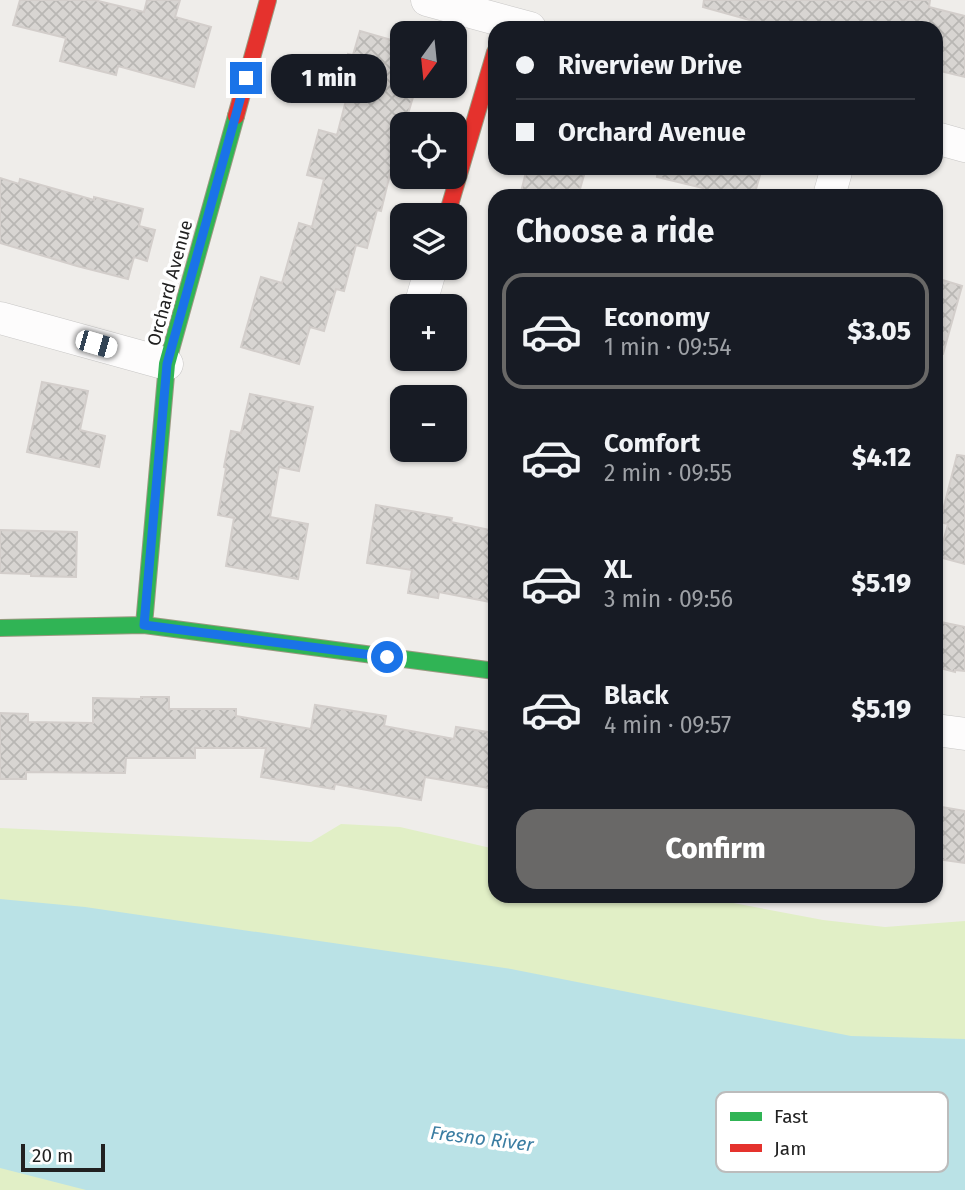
<!DOCTYPE html>
<html lang="en">
<head>
<meta charset="utf-8">
<style>
	body { margin:0; font-family:"Fira Sans",sans-serif; background:#242831; color:#f1f3f6; height:100vh; display:flex; flex-direction:column; font-size:26px; white-space:nowrap }
	* { box-sizing:border-box; margin:0 }
	p { font-size:23px; color:#9ea1a6 }
	.icon { flex:none; width:38px; height:38px; fill:none; stroke:currentColor; stroke-width:2; stroke-linecap:round; stroke-linejoin:round }
	.map { position:relative; flex:1; overflow:hidden }
	.drawer { position:absolute; left:488px; top:189px; width:455px; height:714px; display:flex; flex-direction:column; background:#171b24; border-radius:21px; box-shadow:0 2px 5px #0004 }
	.drawer>* { flex:none }
	.guide { position:absolute; left:488px; top:21px; width:455px; height:154px; border-radius:21px; box-shadow:0 2px 5px #0004; display:grid; align-content:center; height:154px; padding:0 28px; background:#171b24 }
	.needle { width:46px; rotate:195deg }
	.tools { position:absolute; left:390px; top:21px; display:grid; gap:14px }
	.tools a { display:grid; place-items:center; width:77px; height:77px; border-radius:14px; background:#171b24; box-shadow:0 2px 5px #0004; font-size:35px }
	.scale { position:absolute; left:21px; bottom:18px; width:84px; box-sizing:border-box; padding-left:7px; border:4px solid #212121; border-top:0; font-size:19px; line-height:24px; white-space:nowrap; color:#212121; -webkit-text-stroke:5px #fff; paint-order:stroke }
	.end { position:absolute; width:32px; height:32px; margin:-16px; border:9px solid #1a73e8; background:#fff; box-shadow:0 0 0 4px #fff }
	.from { border-radius:50% }
	.bubble { position:absolute; height:49px; border-radius:21px; background:#171b24; box-shadow:0 2px 5px #0004; font-size:23px; font-weight:800; line-height:49px; text-align:center }
	.car { position:absolute; width:21px; height:42px; margin:-21px -10px; border-radius:9px; box-shadow:0 0 5px 2px #0007; background:linear-gradient(#fff 24%,#345 0 40%,#fff 0 76%,#345 0 86%,#fff 0) }
	.guide b { display:flex; align-items:center; gap:24px; height:66px; font-size:26px }
	.guide b+b { border-top:2px solid #363941 }
	.guide i { width:18px; height:18px; background:#f1f3f6 }
	ul { padding:0; list-style:none }
	li { display:flex; align-items:center; gap:21px; height:116px; margin:0 14px 10px; padding:0 14px; border:4px solid transparent; border-radius:21px }
	li div { flex:1 }
	li b { display:block; font-size:26px }
	li em { font-style:normal; font-weight:800 }
	li.selected { border-color:#696867 }
	li>.icon { width:63px; height:63px; stroke-width:1.5 }
	h2 { padding:0 28px; font-size:32px; line-height:84px }
	.primary-button { display:flex; gap:14px; margin-top:auto; padding:14px 28px }
	.primary-button a { flex:1; height:80px; border-radius:21px; background:#696867; color:#fff; font-size:28px; font-weight:800; line-height:80px; text-align:center }
	.map>svg:first-child { display:block }
</style>
</head>
<body>
<div class="map">
<svg width="965" height="1190" viewBox="0 0 965 1190">
	<defs>
		<pattern id="building-cross-hatch" width="8" height="8" patternUnits="userSpaceOnUse" patternTransform="scale(1.75)"><rect width="8" height="8" fill="#d8d5d2"/><path d="M0 0l8 8M0 8l8-8" fill="none" stroke="#b9b7b4"/></pattern>
	</defs>
	<rect width="100%" height="100%" fill="#efedea"/>
	<path fill="#e1efc6" d="M 341,824 L 400,827 L 495,849 L 495,896 L 696,896 L 823,920 L 885,927 L 965,921 L 965,1190 L 0,1190 L 0,828 L 311,842 Z"/>
	<path fill="#bae2e6" d="M 0,899 L 85,907 L 511,969 L 851,1036 L 965,1039 L 965,1190 L 86,1190 L 0,1168 Z"/>
	<path fill="url(#building-cross-hatch)" stroke="#d3cecb" stroke-width="2" d="M 20,0 L 94,0 L 144,12 L 147,0 L 180,0 L 175,17 L 211,27 L 194,87 L 118,66 L 116,75 L 60,61 L 66,38 L 13,25 Z
		M 704,0 L 930,0 L 929,7 L 965,16 L 965,77 L 936,70 L 936,28 L 836,28 L 814,22 L 812,28 L 779,28 L 703,7 Z
		M 360,31 L 402,43 L 402,93 L 413,97 L 405,124 L 402,124 L 381,211 L 377,210 L 367,248 L 356,245 L 344,291 L 336,289 L 324,331 L 310,327 L 299,364 L 241,347 L 261,277 L 282,283 L 299,223 L 312,227 L 324,179 L 307,175 L 319,130 L 337,135 L 351,81 L 342,78 L 348,54 L 353,55 Z
		M 527,168 L 586,168 L 578,196 L 520,196 Z
		M 658,168 L 762,168 L 754,196 L 701,196 L 703,188 L 657,177 Z
		M 0,178 L 19,184 L 20,179 L 94,200 L 94,197 L 143,209 L 139,226 L 155,230 L 147,261 L 134,257 L 128,279 L 77,266 L 0,243 Z
		M 936,278 L 962,286 L 943,354 L 936,353 Z
		M 42,382 L 88,391 L 80,430 L 105,436 L 99,467 L 27,452 Z
		M 250,394 L 313,407 L 299,471 L 279,467 L 270,517 L 308,524 L 298,579 L 226,566 L 234,518 L 218,515 L 226,468 L 224,467 L 231,431 L 241,433 Z
		M 957,455 L 965,456 L 965,564 L 939,557 L 948,524 L 940,522 Z
		M 376,505 L 452,518 L 451,522 L 495,531 L 495,603 L 439,592 L 438,598 L 408,593 L 412,570 L 367,563 Z
		M 0,530 L 77,532 L 76,577 L 31,576 L 31,574 L 0,573 Z
		M 936,621 L 965,627 L 965,671 L 955,670 L 955,672 L 936,667 Z
		M 141,697 L 169,697 L 169,709 L 236,709 L 236,716 L 311,729 L 315,705 L 386,716 L 384,726 L 454,739 L 456,727 L 495,733 L 495,789 L 425,777 L 421,800 L 335,784 L 334,789 L 261,777 L 266,748 L 195,748 L 195,758 L 126,758 L 125,773 L 26,772 L 26,779 L 0,779 L 0,713 L 28,714 L 28,722 L 93,723 L 93,698 L 141,699 Z
		M 936,806 L 965,811 L 965,863 L 936,859 Z"/>
	<g fill="none" stroke-linecap="round" stroke-linejoin="round">
		<g stroke="#c8c7c6" stroke-width="33">
			<path id="street" d="M 427,0 L 530,28
				M 936,138 L 965,146
				M 829,196 L 837,168
				M 420,306 L 431,268
				M 0,318 L 167,364
				M 936,730 L 965,734"/>
		</g>
		<g stroke="#9b9980" stroke-width="18">
			<path id="fast" d="M 144,625 L 167,364 L 236,116
				M 0,628 L 144,625 L 495,671"/>
		</g>
		<g stroke="#9b9980" stroke-width="18">
			<path id="jam" d="M 236,116 L 268,0
				M 447,215 L 495,52"/>
		</g>
		<use href="#street" stroke="#fdfcfc" stroke-width="32"/>
		<use href="#fast" stroke="#30b455" stroke-width="16"/>
		<use href="#jam" stroke="#e5322d" stroke-width="16"/>
	</g>
	<g fill="none" stroke-linecap="round" stroke-linejoin="round">
		<path stroke="#1a73e8" stroke-width="9" d="M 246,78 L 167,364 L 144,625 L 387,657"/>
	</g>
	<g text-anchor="middle" stroke-width="7" stroke-linejoin="round" paint-order="stroke">
		<g font-size="18" fill="#212121" stroke="#fff">
			<text transform="translate(170 283) rotate(-75)" y="6">Orchard Avenue</text>
		</g>
		<g font-size="19" font-style="italic" fill="#3b7da2" stroke="#fff">
			<text transform="translate(482 1138) rotate(7)" y="7">Fresno River</text>
		</g>
	</g>
	<rect x="716" y="1092" width="232" height="80" rx="10" fill="#fff" stroke="#bcbcbc" stroke-width="2"/>
	<rect x="730" y="1112" width="32" height="9" fill="#30b455"/>
	<rect x="730" y="1144" width="32" height="8" fill="#e5322d"/>
	<g font-size="19" fill="#212121">
		<text x="774" y="1123">Fast</text>
		<text x="774" y="1155">Jam</text>
	</g>
</svg>
<div class="tools">
<a><svg class="needle" viewBox="-14 -14 28 28"><path d="M0-13l5 13h-10z" fill="#e53935"/><path d="M0 13l5-13h-10z" fill="#9ea1a6"/></svg></a>
<a><svg class="icon" aria-label="locate" viewBox="0 0 24 24"><circle cx="12" cy="12" r="6"/><path d="M12 2v4M12 18v4M2 12h4M18 12h4"/></svg></a>
<a><svg class="icon" aria-label="layers" viewBox="0 0 24 24"><path d="M12 4l9 5-9 5-9-5zM3 14l9 5 9-5"/></svg></a>
<a>+</a>
<a>−</a>
</div>
<div class="scale">20 m</div>
<i class="end from" style="left:387px;top:657px"></i>
<i class="end" style="left:246px;top:78px"></i>
<div class="bubble" style="left:271px;top:54px;width:116px">1 min</div>
<i class="car" style="left:96px;top:344px;rotate:106deg"></i>
<div class="guide">
<b><i class="from"></i>Riverview Drive</b>
<b><i></i>Orchard Avenue</b>
</div>
<section class="drawer">
<h2>Choose a ride</h2>
<ul>
<li class="selected"><svg class="icon" aria-label="car" viewBox="0 0 24 24"><path d="M5 17H2v-5l4-1 3-4h7l3 4 3 1v5h-3M9 17h6M6 11h13"/><circle cx="7" cy="17" r="2"/><circle cx="17" cy="17" r="2"/></svg><div><b>Economy</b><p>1 min · 09:54</p></div><em>$3.05</em></li>
<li><svg class="icon" aria-label="car" viewBox="0 0 24 24"><path d="M5 17H2v-5l4-1 3-4h7l3 4 3 1v5h-3M9 17h6M6 11h13"/><circle cx="7" cy="17" r="2"/><circle cx="17" cy="17" r="2"/></svg><div><b>Comfort</b><p>2 min · 09:55</p></div><em>$4.12</em></li>
<li><svg class="icon" aria-label="car" viewBox="0 0 24 24"><path d="M5 17H2v-5l4-1 3-4h7l3 4 3 1v5h-3M9 17h6M6 11h13"/><circle cx="7" cy="17" r="2"/><circle cx="17" cy="17" r="2"/></svg><div><b>XL</b><p>3 min · 09:56</p></div><em>$5.19</em></li>
<li><svg class="icon" aria-label="car" viewBox="0 0 24 24"><path d="M5 17H2v-5l4-1 3-4h7l3 4 3 1v5h-3M9 17h6M6 11h13"/><circle cx="7" cy="17" r="2"/><circle cx="17" cy="17" r="2"/></svg><div><b>Black</b><p>4 min · 09:57</p></div><em>$5.19</em></li>
</ul>
<div class="primary-button"><a>Confirm</a></div>
</section>
</div>
</body>
</html>
